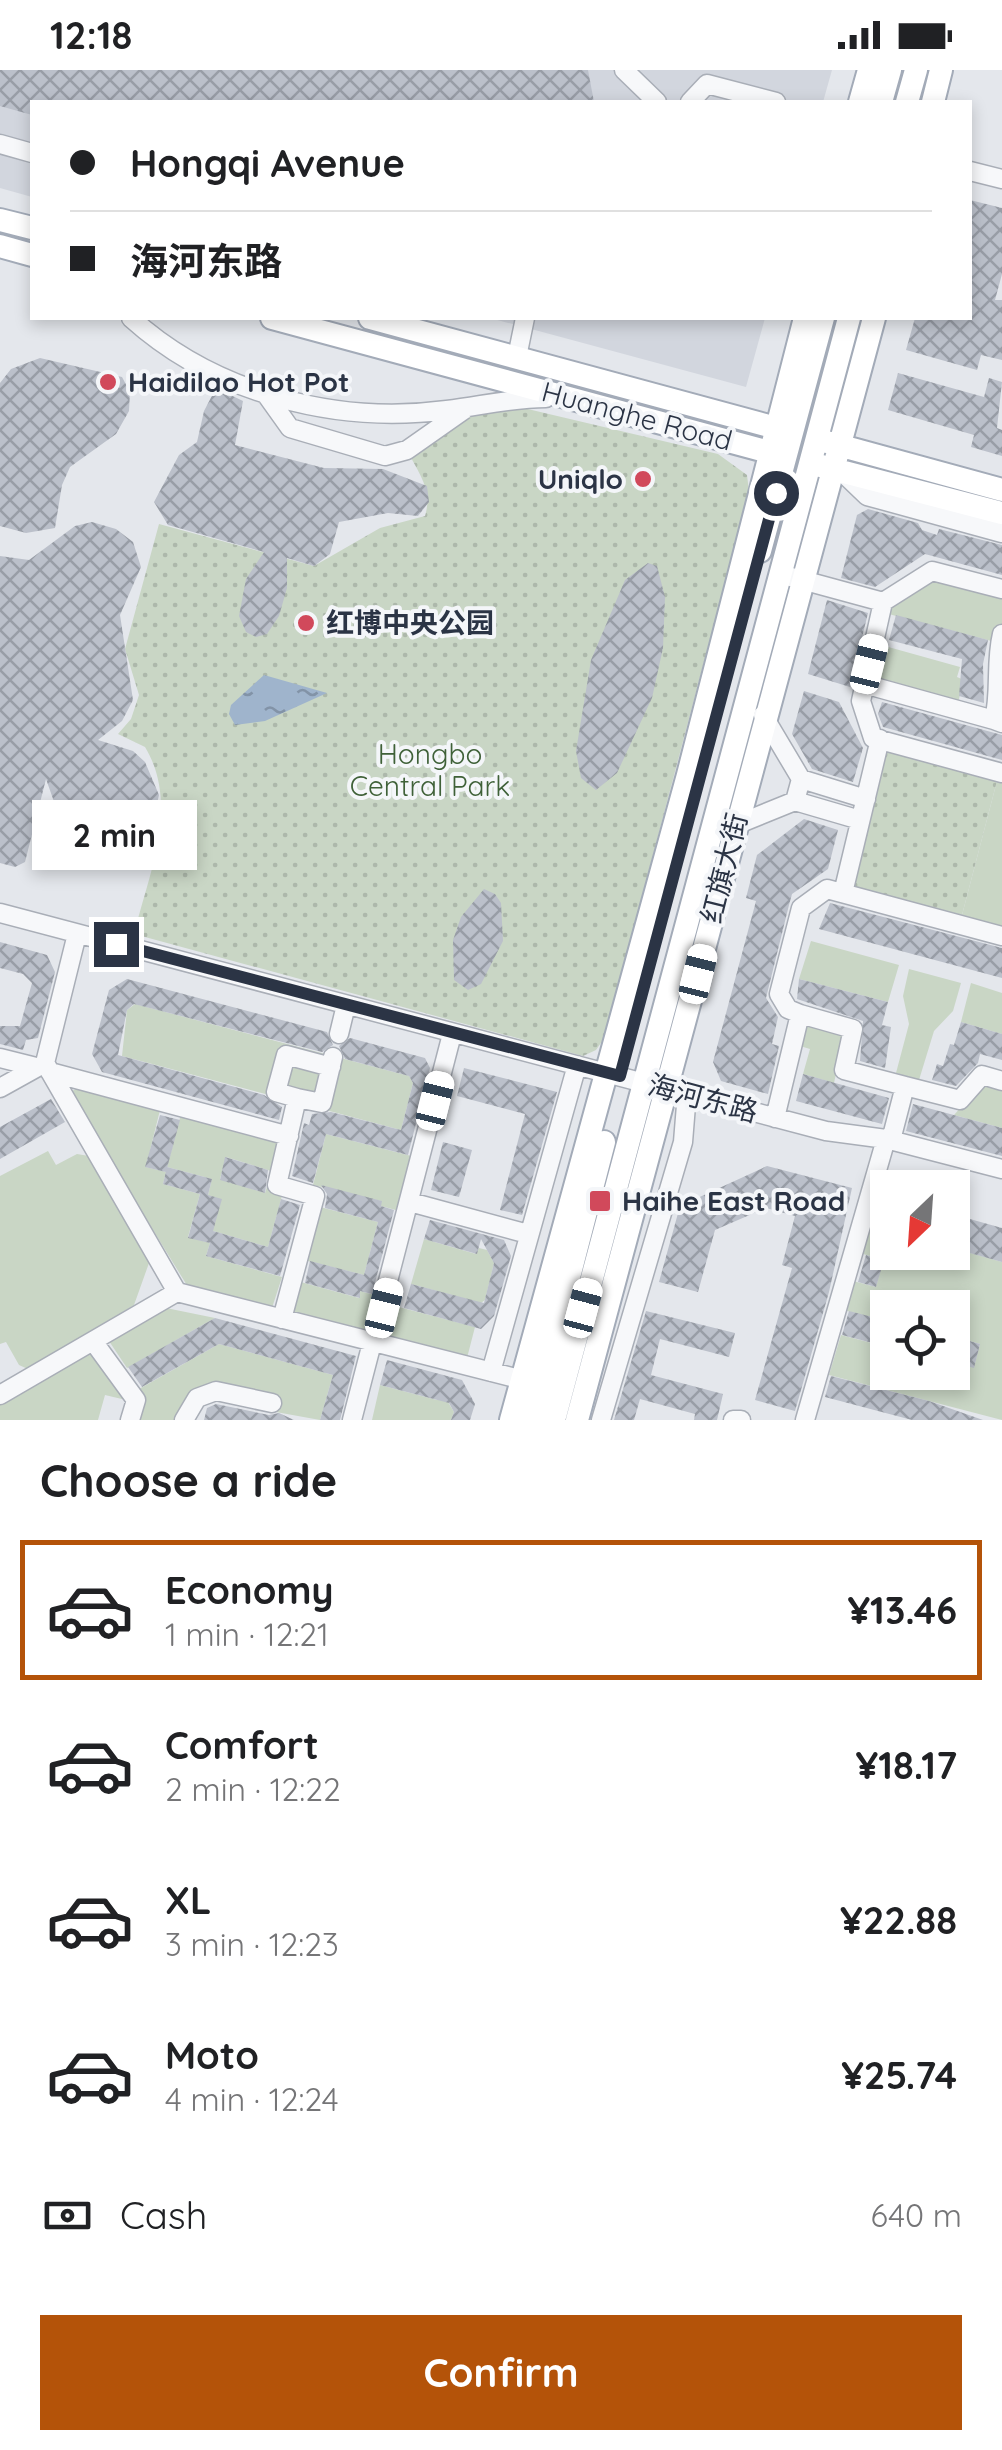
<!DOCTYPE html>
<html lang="en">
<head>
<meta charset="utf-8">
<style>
	body { margin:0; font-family:Quicksand,"Noto Sans SC",sans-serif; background:#f6f6f6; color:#202124; height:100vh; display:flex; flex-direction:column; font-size:38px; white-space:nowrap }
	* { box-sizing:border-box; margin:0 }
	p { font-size:32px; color:#757577 }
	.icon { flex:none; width:55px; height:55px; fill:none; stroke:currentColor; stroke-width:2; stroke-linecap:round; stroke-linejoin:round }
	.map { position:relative; height:1350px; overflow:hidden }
	.side { display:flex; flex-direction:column; background:#fff; flex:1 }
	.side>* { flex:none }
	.guide { position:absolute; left:30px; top:30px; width:942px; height:220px; border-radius:0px; box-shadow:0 5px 15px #0003; display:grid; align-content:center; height:220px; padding:0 40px; background:#fff }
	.needle { width:65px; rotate:205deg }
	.tools { position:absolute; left:870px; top:1100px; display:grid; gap:20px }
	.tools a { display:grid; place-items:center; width:100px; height:100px; border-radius:0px; background:#fff; box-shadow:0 5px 15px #0003; font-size:50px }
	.end { position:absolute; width:45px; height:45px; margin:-22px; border:12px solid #2b3445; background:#fff; box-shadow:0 0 0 5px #fff }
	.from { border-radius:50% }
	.bubble { position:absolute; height:70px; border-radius:0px; background:#fff; box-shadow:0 5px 15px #0003; font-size:32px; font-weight:700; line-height:70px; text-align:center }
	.car { position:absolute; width:30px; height:60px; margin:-30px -15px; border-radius:12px; box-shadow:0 0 8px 2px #0007; background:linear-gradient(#fff 24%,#345 0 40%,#fff 0 76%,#345 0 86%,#fff 0) }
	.guide b { display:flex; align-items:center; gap:35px; height:95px; font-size:38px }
	.guide b+b { border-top:2px solid #e0e0e0 }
	.guide i { width:25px; height:25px; background:#202124 }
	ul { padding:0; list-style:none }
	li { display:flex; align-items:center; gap:30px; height:140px; margin:0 20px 15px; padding:0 20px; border:5px solid transparent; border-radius:0px }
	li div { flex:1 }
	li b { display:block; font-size:38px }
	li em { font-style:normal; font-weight:700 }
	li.current { border-color:#b45309 }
	li>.icon { width:90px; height:90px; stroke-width:1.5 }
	h2 { padding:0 40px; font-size:45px; line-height:120px }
	.pay { display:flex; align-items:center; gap:25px; height:110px; padding:0 40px; font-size:38px }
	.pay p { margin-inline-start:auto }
	.action { display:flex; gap:20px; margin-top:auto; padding:20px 40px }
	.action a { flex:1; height:115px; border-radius:0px; background:#b45309; color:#fff; font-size:40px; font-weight:700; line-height:115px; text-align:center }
	.status { display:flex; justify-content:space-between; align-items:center; height:70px; padding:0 50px; background:#fff; direction:ltr }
	.status svg { height:28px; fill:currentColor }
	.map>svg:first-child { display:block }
</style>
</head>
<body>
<div class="status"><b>12:18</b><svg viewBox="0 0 49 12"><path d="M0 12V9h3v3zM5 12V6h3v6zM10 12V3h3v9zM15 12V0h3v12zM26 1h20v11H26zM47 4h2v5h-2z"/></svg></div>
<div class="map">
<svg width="1002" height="1350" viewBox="0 0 1002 1350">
	<defs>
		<pattern id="park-dots" width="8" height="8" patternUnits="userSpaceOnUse" patternTransform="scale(2.5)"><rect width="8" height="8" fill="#c9d6c5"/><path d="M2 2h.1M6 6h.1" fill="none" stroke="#adb8ab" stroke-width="1.8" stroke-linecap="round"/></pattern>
		<pattern id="water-ripples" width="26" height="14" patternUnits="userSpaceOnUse" patternTransform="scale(2.5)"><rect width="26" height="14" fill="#9fb4cc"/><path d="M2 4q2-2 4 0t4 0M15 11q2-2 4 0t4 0" fill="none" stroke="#8293a7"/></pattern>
		<pattern id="building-cross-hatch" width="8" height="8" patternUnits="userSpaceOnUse" patternTransform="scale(2.5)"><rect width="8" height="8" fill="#bbc0ca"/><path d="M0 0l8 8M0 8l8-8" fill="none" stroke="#989da6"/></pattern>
	</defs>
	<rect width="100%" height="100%" fill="#e4e7ec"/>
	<path fill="#d2d6de" d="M 0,0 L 832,0 L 823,32 L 32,32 L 32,127 L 0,118 Z
		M 490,248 L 765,248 L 746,317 Z"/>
	<path fill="#c9d6c5" d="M 932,501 L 1002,519 L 1002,653 L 999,573 L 881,542 Z
		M 874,573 L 960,597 L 957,607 L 964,610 L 956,640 L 864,614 Z
		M 997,711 L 1002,713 L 1002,857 L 962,845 Z
		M 811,871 L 899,895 L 888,932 L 799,909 Z
		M 909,899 L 961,913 L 953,941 L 934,961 L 919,1010 L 896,1003 L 909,954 L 903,926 Z
		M 971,913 L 1002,923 L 1002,964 L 961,952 Z
		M 135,934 L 409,1006 L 413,1013 L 401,1060 L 122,986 L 127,940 Z
		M 804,952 L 845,963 L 834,1013 L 803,1004 L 810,979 L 800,976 Z
		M 986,1009 L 1002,1014 L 1002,1058 L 954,1045 Z
		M 78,1018 L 160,1040 L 146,1097 L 166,1102 L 163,1114 L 200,1124 L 188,1167 L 210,1173 L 206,1186 L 282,1207 L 272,1238 L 188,1217 L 72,1028 L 72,1021 Z
		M 181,1044 L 279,1071 L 271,1101 L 226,1087 L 220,1109 L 265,1123 L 267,1117 L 283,1122 L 268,1177 L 213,1161 L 208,1125 L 212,1109 L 167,1097 Z
		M 326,1064 L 415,1087 L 403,1142 L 381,1136 L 381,1131 L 313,1115 Z
		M 48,1081 L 56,1095 L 77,1084 L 89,1086 L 149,1193 L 134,1235 L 30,1300 L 19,1295 L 6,1272 L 0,1274 L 0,1106 Z
		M 320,1137 L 378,1152 L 364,1205 L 308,1191 Z
		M 870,1155 L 887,1160 L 888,1182 L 952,1182 L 953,1178 L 1002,1192 L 1002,1350 L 829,1305 L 841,1265 L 887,1277 L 888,1302 L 952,1302 L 953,1292 L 974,1297 L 980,1274 L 953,1266 L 952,1238 L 888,1238 L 887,1251 L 847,1241 L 853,1211 L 876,1217 L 883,1190 L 860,1183 Z
		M 424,1169 L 476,1184 L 479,1178 L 487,1180 L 494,1193 L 485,1230 L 474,1238 L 470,1230 L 411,1214 Z
		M 297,1211 L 359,1228 L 360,1221 L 381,1227 L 373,1257 L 363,1263 L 295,1244 L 291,1238 Z
		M 395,1236 L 475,1257 L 467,1288 L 391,1268 L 387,1264 Z
		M 166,1238 L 215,1248 L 127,1298 L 109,1271 Z
		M 219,1274 L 333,1305 L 320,1350 L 276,1342 L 279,1328 C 241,1318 192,1300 178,1350 L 136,1350 L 139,1319 Z
		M 93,1282 L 126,1330 L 105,1325 L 98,1350 L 0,1350 L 0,1335 Z
		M 380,1315 L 437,1330 L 445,1327 L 454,1342 L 451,1350 L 372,1350 Z"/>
	<path fill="url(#park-dots)" d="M 515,336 L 718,384 L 747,405 L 749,421 L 605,967 L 596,980 L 583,986 L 134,864 C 149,803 180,735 145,677 L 118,664 L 131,649 L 139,625 L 125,579 L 159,454 L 314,496 L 380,458 L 425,446 C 433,420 419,404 407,380 L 453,347 Z
		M 882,680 L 997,711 L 962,845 L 849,815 Z"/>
	<path fill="url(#water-ripples)" d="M 264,605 L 327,623 L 265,651 L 235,655 L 229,644 L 231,635 Z"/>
	<path fill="url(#building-cross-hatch)" d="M 0,0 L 588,0 L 594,32 L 32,32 L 32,45 L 0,36 Z
		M 970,130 L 1002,138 L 1002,204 L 995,230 L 1002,230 L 1002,290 L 981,285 L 977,300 L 906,280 L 915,248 L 970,248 Z
		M 40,288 L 122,307 L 130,322 L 129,341 L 116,364 L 70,397 L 62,415 L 55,458 L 26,463 L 0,456 L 0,313 L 11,299 Z
		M 898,303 L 984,327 L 989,308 L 1002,312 L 997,358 L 1002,360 L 1002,386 L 971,377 L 974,365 L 888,340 Z
		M 216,318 L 243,331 L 235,375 L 324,398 L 383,399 L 427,416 L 429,432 L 418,446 L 388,443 L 339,452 L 330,484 L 314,496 L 287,488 L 287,518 L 279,546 L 267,564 L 256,567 L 246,562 L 239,546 L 246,509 L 264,482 L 168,455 L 154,432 L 179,385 L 197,372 L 204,341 Z
		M 868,439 L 918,453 L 922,460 L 937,465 L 939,459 L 1002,475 L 1002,505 L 925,484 L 875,517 L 841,508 L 857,445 Z
		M 92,452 L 116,459 L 133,472 L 141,497 L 120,545 L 133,630 L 122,651 L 98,670 L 133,681 L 145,692 L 159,725 L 156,738 L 134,772 L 95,780 L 64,760 L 46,709 L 25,792 L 15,797 L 0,793 L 0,486 L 29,490 L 75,456 Z
		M 648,493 L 657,496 L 665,527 L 663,578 L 652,628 L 617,703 L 596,720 L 581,708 L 576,681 L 591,590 L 625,510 Z
		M 827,530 L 868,543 L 850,617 L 808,604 Z
		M 896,545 L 988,570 L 983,594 L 984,633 L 959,626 L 962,589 L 889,570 Z
		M 804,621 L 839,632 L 863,678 L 853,712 L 812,699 L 792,664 Z
		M 882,632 L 1002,665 L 1002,690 L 883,657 L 878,644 Z
		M 804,749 L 838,760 L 828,799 L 792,824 L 789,835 L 766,928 L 778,947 L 772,974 L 779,976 L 768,1024 L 721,1011 L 713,992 L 756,831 L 746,828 L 757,785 Z
		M 484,819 L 495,824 L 501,833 L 503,871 L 481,914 L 468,920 L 454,910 L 453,870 L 461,847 Z
		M 830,833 L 1002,878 L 1002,908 L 819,859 Z
		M 0,872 L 47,885 L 55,902 L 38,968 L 26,970 L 23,980 L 0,974 L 0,956 L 20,956 L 32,913 L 23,904 L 0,898 Z
		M 127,909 L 327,962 L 333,975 L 322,982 L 134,934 L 127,940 L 118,985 L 264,1025 L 282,1037 L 279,1050 L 102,1002 L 92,984 L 109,920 Z
		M 799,909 L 888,932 L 882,955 L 891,957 L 885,998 L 860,991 L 863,951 L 797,929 Z
		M 961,952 L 1002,964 L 1002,990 L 980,984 L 978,993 L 956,1016 L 932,1010 L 937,994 L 943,996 L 950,974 L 954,975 Z
		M 350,968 L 425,988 L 430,998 L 408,1085 L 326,1064 L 313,1113 L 292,1106 L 304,1053 L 309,1055 L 312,1044 L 331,1042 L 401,1060 L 413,1013 L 409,1006 L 345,989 L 339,976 Z
		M 464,998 L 557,1022 L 522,1145 L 500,1140 L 525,1044 L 457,1026 Z
		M 803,1004 L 889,1028 L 882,1054 L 796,1031 Z
		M 51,1029 L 65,1052 L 0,1089 L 0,1057 Z
		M 913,1034 L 1002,1058 L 1002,1086 L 906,1061 Z
		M 160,1045 L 180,1050 L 166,1102 L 145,1097 Z
		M 443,1072 L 472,1080 L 459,1127 L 431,1120 Z
		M 225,1087 L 268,1100 L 265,1123 L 220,1110 Z
		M 767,1096 L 852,1118 L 829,1222 L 795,1341 L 755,1330 L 792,1198 L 782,1195 L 795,1146 L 766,1138 L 715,1160 L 698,1222 L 659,1212 L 680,1136 Z
		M 167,1097 L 212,1109 L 208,1125 L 222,1129 L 213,1161 L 268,1177 L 281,1129 L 300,1135 L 280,1206 L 206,1186 L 210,1173 L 188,1168 L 200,1124 L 163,1114 Z
		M 321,1115 L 382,1131 L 381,1136 L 394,1140 L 372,1224 L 360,1221 L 360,1228 L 305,1213 L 310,1191 L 364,1205 L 378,1152 L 325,1138 L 327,1124 Z
		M 952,1144 L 1002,1158 L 1002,1192 L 952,1178 Z
		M 430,1150 L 504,1170 L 511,1186 L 494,1246 L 481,1259 L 404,1238 L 411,1214 L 484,1233 L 494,1193 L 481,1169 L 477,1184 L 424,1169 Z
		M 866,1185 L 884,1190 L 876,1217 L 858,1212 Z
		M 646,1241 L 735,1263 L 729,1287 L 660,1269 L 651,1305 L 723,1324 L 717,1350 L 694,1350 L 695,1344 L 640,1329 L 634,1350 L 614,1350 Z
		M 849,1241 L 888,1251 L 888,1277 L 842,1265 Z
		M 215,1248 L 356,1286 L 340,1350 L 320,1350 L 333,1305 L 219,1274 L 142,1317 L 128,1297 Z
		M 952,1266 L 980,1274 L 974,1298 L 952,1292 Z
		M 387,1290 L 462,1310 L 475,1334 L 470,1350 L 451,1350 L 454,1342 L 449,1333 L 380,1315 Z
		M 831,1306 L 929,1331 L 983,1350 L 912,1350 L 825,1327 Z
		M 216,1334 L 269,1345 L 279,1343 L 294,1350 L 204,1350 L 207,1338 Z"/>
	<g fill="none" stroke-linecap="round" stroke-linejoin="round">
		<g stroke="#a9aeb7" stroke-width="21">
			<path id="minor" d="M 624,0 L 657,32
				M 690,32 L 707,14 L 776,32
				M 0,74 L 32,83
				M 970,101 L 1002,109
				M 131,248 C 214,323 336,355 447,340 C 481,336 511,328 546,328
				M 517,287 L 525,248
				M 265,323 L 290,358 L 385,386 L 407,380 L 464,340
				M 842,402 L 867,426 L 1002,463
				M 780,504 L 883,532 L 932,501 L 1002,519
				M 883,532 L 861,631 L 873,668 L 1002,703
				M 1002,564 C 995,593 1001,621 994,650 L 1002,653
				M 864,614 L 994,650
				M 763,645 L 801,709
				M 860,750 L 795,731 L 801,709 L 866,729
				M 731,757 L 795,731
				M 843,823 L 880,669
				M 0,843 L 826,1061 L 886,1069 L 1002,1099
				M 800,944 L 788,939 L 779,924 L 801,838 L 827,819 L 1002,866
				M 339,964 L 346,935
				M 0,988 L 36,997
				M 45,993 L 77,864
				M 50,1002 L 289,1066
				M 0,1018 L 45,993 L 177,1222 L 0,1325
				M 297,1028 L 276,1022 L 286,985 L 331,997
				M 775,1048 L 800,944 L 853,959 L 844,1000 L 905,1016
				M 891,1070 L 905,1016 L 960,1030 L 982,1005 L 1002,1011
				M 410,1132 L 528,1164
				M 177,1222 L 531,1312
				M 282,1249 L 315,1126 L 277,1115 L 297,1028 L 322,1033 L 333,987
				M 93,1271 L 136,1330 L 130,1350
				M 491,1302 L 577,995
				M 184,1350 L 197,1328 L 216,1321 L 272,1333
				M 352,1350 L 452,964
				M 601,1350 L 683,1072 L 687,1023
				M 733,1350 L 741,1350
				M 805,1350 L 886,1069"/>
		</g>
		<g stroke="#a3abb8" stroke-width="26">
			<path id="major" d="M 860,32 L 869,0
				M 881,32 L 890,0
				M 907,32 L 916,0
				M 933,32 L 941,0
				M 0,150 L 32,158
				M 0,176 L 32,185
				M 272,248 L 780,385
				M 370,248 L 791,362
				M 827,372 L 1002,420
				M 821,396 L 1002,443
				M 760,481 L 823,248
				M 511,1350 L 688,705 L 805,248
				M 532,1350 L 604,1072
				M 554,1350 L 849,248
				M 577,1350 L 874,248"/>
		</g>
		<use href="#minor" stroke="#f7f8fa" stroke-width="18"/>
		<use href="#major" stroke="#fff" stroke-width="22"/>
	</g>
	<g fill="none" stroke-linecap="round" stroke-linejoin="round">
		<path stroke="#2b3445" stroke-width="12" d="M 116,874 L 620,1006 L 776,423"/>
	</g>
	<g fill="#d1495b" stroke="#f4f6f9" stroke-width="4">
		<circle cx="108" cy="312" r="10"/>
		<circle cx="643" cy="409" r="10"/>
		<circle cx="306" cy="553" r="10"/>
		<rect x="588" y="1119" width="24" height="24" rx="5"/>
	</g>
	<g text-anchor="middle" stroke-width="8" stroke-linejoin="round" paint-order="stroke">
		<g font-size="28" font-weight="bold" fill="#2b3445" stroke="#f4f6f9" text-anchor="start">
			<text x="128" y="322">Haidilao Hot Pot</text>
			<text x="623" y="419" text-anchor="end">Uniqlo</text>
			<text x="326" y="563">红博中央公园</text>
			<text x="622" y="1141">Haihe East Road</text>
		</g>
		<g font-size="28" fill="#2b3445" stroke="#f4f6f9">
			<text transform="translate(637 346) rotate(15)" y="10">Huanghe Road</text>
			<text transform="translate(724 798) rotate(-76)" y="10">红旗大街</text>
			<text transform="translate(703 1028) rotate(15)" y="10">海河东路</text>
		</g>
		<g font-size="28" fill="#3f6138" stroke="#f4f6f9">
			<text x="430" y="694">Hongbo<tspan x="430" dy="32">Central Park</tspan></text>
		</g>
	</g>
</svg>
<div class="tools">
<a><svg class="needle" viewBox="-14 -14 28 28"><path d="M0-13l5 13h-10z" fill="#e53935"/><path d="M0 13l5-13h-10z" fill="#757577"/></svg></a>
<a><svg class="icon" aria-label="locate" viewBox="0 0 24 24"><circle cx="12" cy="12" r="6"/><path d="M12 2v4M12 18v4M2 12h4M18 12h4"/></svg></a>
</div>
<i class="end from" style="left:776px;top:423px"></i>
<i class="end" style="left:116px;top:874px"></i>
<div class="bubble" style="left:32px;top:730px;width:165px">2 min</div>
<i class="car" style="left:869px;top:594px;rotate:14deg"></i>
<i class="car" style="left:698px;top:904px;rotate:14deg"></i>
<i class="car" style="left:435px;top:1031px;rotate:14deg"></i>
<i class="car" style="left:384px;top:1238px;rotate:14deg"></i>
<i class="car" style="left:583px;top:1238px;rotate:15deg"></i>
<div class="guide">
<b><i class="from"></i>Hongqi Avenue</b>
<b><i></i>海河东路</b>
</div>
</div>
<section class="side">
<h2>Choose a ride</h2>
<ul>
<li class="current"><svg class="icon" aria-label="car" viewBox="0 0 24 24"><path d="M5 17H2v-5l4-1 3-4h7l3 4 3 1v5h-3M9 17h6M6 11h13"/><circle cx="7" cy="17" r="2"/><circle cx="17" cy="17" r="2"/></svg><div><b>Economy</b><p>1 min · 12:21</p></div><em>¥13.46</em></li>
<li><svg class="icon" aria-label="car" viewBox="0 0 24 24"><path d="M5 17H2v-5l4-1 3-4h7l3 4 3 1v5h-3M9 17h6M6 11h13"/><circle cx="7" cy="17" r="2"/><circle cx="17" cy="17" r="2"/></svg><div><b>Comfort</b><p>2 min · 12:22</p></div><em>¥18.17</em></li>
<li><svg class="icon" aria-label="car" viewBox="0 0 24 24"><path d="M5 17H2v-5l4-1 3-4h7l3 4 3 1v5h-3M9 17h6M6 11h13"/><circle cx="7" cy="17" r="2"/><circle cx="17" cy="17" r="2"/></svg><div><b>XL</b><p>3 min · 12:23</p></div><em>¥22.88</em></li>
<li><svg class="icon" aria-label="car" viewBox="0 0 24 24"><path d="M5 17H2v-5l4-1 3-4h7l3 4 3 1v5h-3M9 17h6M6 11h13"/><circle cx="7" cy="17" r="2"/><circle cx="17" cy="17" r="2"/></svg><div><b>Moto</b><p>4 min · 12:24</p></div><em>¥25.74</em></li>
</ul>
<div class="pay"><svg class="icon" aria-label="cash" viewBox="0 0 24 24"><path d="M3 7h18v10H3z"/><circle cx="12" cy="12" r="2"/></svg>Cash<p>640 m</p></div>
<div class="action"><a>Confirm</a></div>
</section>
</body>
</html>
